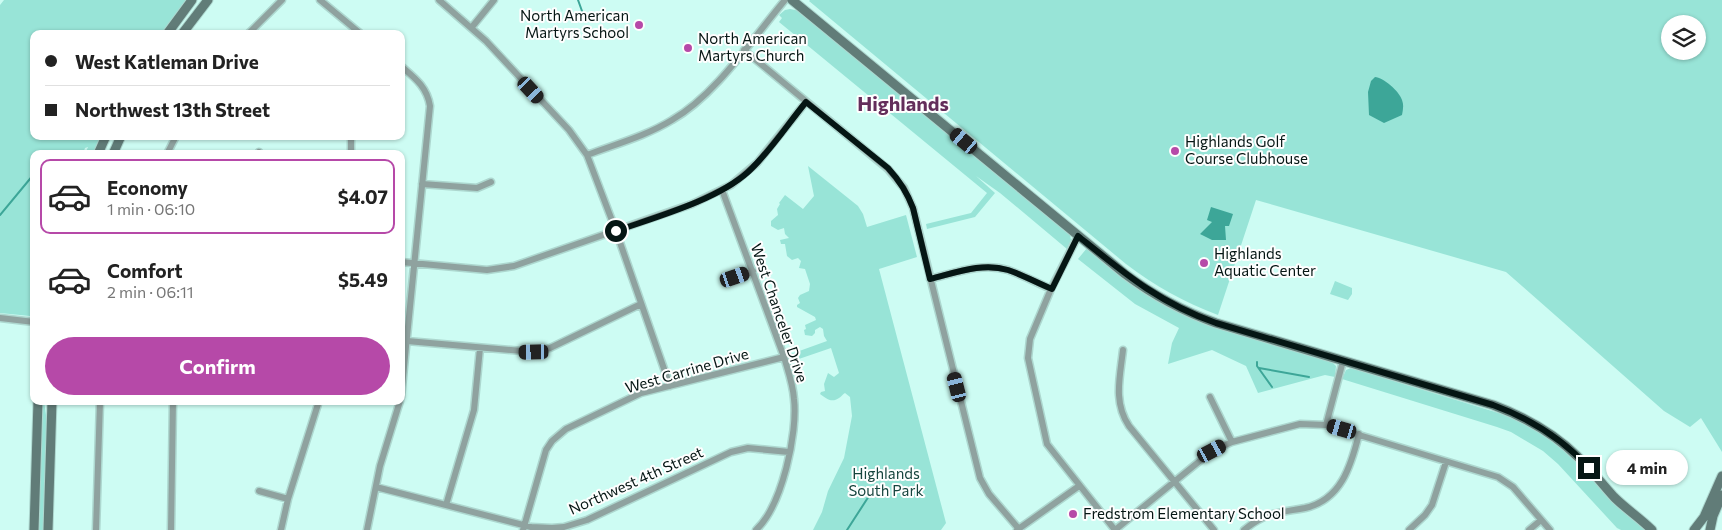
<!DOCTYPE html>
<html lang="en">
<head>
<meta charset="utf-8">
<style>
	body { margin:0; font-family:Commissioner,sans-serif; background:#f2f2f2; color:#222; height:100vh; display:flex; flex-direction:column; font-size:19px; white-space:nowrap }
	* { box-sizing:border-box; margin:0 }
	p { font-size:16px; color:#767676 }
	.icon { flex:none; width:28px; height:28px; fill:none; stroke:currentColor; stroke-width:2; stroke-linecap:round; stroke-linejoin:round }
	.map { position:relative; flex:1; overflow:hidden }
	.drawer { position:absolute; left:30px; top:150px; width:375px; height:255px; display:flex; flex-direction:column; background:#fff; border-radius:10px; box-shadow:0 1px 4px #0004 }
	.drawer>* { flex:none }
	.hud { position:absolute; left:30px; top:30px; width:375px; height:110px; border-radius:10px; box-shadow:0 1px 4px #0004; display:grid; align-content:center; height:110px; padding:0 15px; background:#fff }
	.fabs { position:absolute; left:1661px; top:15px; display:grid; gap:10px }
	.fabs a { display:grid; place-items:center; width:45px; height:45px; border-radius:50%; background:#fff; box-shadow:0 1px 4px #0004; font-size:25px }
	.end { position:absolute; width:22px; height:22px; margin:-11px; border:6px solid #051614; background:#fff; box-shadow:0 0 0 2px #fff }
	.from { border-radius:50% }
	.bubble { position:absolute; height:35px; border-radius:18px; background:#fff; box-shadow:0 1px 4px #0004; font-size:16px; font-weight:700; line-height:35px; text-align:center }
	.car { position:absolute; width:15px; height:30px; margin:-15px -8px; border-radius:6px; box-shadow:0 0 4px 1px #0007; background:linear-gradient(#222 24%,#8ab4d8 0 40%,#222 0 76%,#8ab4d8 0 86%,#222 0) }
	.hud b { display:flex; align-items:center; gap:18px; height:48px; font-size:19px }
	.hud b+b { border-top:1px solid #e0e0e0 }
	.hud i { width:12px; height:12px; background:#222 }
	ul { padding:9px 0 0; list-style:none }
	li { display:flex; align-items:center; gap:15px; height:75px; margin:0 10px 8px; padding:0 5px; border:2px solid transparent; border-radius:10px }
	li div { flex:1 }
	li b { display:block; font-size:19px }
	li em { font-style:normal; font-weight:700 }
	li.active { border-color:#b649a8 }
	li>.icon { width:45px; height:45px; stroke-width:1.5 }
	.action { display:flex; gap:10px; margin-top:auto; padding:10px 15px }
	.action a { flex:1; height:58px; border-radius:30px; background:#b649a8; color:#fff; font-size:20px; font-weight:700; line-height:58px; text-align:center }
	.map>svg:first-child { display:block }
</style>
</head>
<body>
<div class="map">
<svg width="1722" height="530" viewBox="0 0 1722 530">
	<rect width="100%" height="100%" fill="#cdfcf3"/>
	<path fill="#98e4d7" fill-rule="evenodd" d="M 4,0 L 187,0 L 162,34 L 34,34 L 34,136 L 103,136 L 95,154 L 85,154 L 88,147 L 85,148 L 83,154 L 34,154 L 34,310 L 30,316 L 0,313 L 0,5 Z
		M 810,0 L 1722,0 L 1722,452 L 1701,418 L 1690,427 L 1664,411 L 1506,272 L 1256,200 L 1218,315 C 1184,302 1155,286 1126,264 L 809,1 ZM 1670,24 L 1698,24 L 1698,51 L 1670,51 Z
		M 790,9 L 800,11 L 1070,234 L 1071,240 L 1067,249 L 1000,193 L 976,176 L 995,193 L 975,217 L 927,229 L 926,224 L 971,213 L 987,193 L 779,22 L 782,18 L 779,15 L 785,10 Z
		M 808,166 L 858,206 L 863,214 L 867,227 L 906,215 L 917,257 L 879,269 L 946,523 L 941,530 L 813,530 L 822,512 L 828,491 L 844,458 L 852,416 L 850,397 L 845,393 C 843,394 841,397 839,398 C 831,404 825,397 820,394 L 821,392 L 825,391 L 824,384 L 828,373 L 834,377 L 839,373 L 831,348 L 793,361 L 791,354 L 827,341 L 824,336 L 823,329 L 820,327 L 815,330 L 815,333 L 812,336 L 805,335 L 804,330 L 806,329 L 805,325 L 816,320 L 815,317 L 797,307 L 797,305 L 800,303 L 798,298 L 800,295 L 809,291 L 810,284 L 805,269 L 799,268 L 801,261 L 798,258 L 792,260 L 787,256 L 785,244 L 781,244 L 780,240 L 789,238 L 785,234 L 784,228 L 778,230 L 771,226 L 771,221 L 778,215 L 777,209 L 780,204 L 779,203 L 785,195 L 803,209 L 814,196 Z
		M 1087,248 L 1156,299 L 1331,361 L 1336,366 L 1335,377 L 1325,375 L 1258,393 L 1246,366 L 1212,350 L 1168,364 L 1172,343 L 1179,328 L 1135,304 L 1078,259 Z
		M 1335,281 L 1352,288 L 1352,294 L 1348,300 L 1330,294 Z
		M 1351,368 L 1515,418 L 1547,436 L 1561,447 L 1580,465 L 1615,504 L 1647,530 L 1621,530 L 1617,528 L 1558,464 L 1543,451 L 1511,432 L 1497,427 L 1342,379 L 1346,370 Z
		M 42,401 L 44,401 L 47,422 L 44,530 L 38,530 Z"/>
	<path fill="#3da698" d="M 1375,77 C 1383,77 1400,92 1402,100 C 1404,105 1403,110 1402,115 L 1384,123 L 1369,115 L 1368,92 L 1371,81 Z
		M 1211,207 L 1233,214 L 1229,226 L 1225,226 L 1226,240 L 1212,240 L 1200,234 L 1212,222 L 1207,220 Z"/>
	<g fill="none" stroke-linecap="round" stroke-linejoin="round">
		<path stroke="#3da698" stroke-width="2" d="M 578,0 L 582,11
			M 0,215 L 34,174
			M 1257,362 L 1257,366 L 1272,387
			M 1259,368 L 1309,377
			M 847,530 L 869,496"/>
		<g stroke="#add7cf" stroke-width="9">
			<path id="street" d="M 320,0 L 361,34
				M 439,0 L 486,41 L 569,130 L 587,155 L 616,231 L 670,386
				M 472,27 L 494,0
				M 248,34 L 282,0
				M 744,50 L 888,169 L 904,188 L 913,208 L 980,478 L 989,494 L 1019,529
				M 401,66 C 415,78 427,87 430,106 L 401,397
				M 167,154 L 176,136
				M 258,154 L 259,152
				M 351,154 L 351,136
				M 587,155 C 616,144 646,136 672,120 C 716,95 752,39 785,0
				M 422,184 L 477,188 L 491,182
				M 722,190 L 784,357 C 788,371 793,384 794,399 C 798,433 782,506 756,530
				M 1078,236 L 1051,289 L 1030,339 L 1028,358 L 1047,444 L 1115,530 L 1212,451 L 1232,442 L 1300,424 L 1326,425 L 1498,477 L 1513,487 L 1550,530
				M 401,262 L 487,270 L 514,266 L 692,204 L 731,185 L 757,163 L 806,102
				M 930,279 C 955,273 982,262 1008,270 C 1023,275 1037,283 1051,289
				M 725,281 L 753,271
				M 0,318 L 34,322
				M 407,341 L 534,352 L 550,348 L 641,304
				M 1123,350 C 1120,377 1113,402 1129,426 L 1214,530
				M 1210,397 L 1232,442
				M 1326,425 L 1343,361
				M 376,487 L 531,527 L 552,528 L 564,527 L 587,520 L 731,452 L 748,448 L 789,452
				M 259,491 L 288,499
				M 446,505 L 474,410 L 480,348
				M 96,530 L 100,401
				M 171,530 L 173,401
				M 281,530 L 288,499 L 319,401
				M 367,530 L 380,466 L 400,401
				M 523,530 L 546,450 L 552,441 L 566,429 L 641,393 L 784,357
				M 1017,530 L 1079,486
				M 1244,530 C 1266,512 1278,513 1305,508 C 1341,500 1351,466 1359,434
				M 1409,530 L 1425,515 L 1432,505 L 1446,462
				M 1529,530 L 1541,520"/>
		</g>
		<g stroke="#add7cf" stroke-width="11">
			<path id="secondary" d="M 792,0 L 1125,274 C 1153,295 1182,311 1216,323 L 1493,405 C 1525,417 1553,432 1578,457 C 1591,469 1602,484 1614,497 C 1626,509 1640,518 1652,530
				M 167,34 L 192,0
				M 182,34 L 208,0
				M 98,154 L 106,136
				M 113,154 L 121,136
				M 34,530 L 38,401
				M 48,530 L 52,401
				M 1694,530 L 1704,517 L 1722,476
				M 1710,530 L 1713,516 L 1722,495"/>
		</g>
		<use href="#street" stroke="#8fa29f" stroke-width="6"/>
		<use href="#secondary" stroke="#617c78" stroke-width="9"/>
	</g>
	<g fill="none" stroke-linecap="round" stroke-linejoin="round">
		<path stroke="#051614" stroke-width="6" d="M 616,231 C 656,217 717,200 748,172 C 770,152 787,125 806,102 L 888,168 C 899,180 907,192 913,208 L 930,279 C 955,273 982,262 1008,270 C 1023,275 1037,283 1052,289 L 1078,236 C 1124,273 1159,303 1216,323 L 1493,405 C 1531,419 1562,438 1589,468"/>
	</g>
	<g fill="#b649a8" stroke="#fefefe" stroke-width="2">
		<circle cx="639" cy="25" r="5"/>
		<circle cx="688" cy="48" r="5"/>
		<circle cx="1175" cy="151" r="5"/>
		<circle cx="1204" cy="263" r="5"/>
		<circle cx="1073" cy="514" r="5"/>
	</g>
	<g text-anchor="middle" stroke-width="4" stroke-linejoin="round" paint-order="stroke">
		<g font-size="15" fill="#051614" stroke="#fefefe" text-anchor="start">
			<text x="629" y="21" text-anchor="end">North American<tspan x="629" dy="17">Martyrs School</tspan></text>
			<text x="698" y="44">North American<tspan x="698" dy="17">Martyrs Church</tspan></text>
			<text x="1185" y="147">Highlands Golf<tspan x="1185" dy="17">Course Clubhouse</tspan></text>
			<text x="1214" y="259">Highlands<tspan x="1214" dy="17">Aquatic Center</tspan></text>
			<text x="1083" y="519">Fredstrom Elementary School</text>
		</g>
		<g font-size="15" fill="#051614" stroke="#fefefe">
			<text transform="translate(779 313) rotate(71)" y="5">West Chanceler Drive</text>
			<text transform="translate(687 371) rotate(-16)" y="5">West Carrine Drive</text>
			<text transform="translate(636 481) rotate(-24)" y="5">Northwest 4th Street</text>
		</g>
		<g font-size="15" fill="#16443e" stroke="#fefefe">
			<text x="886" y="479">Highlands<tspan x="886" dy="17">South Park</tspan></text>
		</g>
		<g font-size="20" font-weight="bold" fill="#632d5b" stroke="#fefefe">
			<text x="903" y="111">Highlands</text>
		</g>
	</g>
</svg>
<div class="fabs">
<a><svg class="icon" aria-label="layers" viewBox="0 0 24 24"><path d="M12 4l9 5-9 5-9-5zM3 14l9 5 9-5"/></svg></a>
</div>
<i class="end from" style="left:616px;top:231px"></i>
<i class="end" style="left:1589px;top:468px"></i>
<div class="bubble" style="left:1606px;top:450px;width:82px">4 min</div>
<i class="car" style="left:531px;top:90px;rotate:137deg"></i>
<i class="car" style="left:964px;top:141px;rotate:310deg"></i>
<i class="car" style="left:735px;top:277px;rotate:71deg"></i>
<i class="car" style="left:534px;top:352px;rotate:269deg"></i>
<i class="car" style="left:957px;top:387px;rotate:346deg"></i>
<i class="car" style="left:1342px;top:429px;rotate:286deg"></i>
<i class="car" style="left:1212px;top:451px;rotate:62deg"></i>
<div class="hud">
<b><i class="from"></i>West Katleman Drive</b>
<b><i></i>Northwest 13th Street</b>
</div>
<section class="drawer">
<ul>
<li class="active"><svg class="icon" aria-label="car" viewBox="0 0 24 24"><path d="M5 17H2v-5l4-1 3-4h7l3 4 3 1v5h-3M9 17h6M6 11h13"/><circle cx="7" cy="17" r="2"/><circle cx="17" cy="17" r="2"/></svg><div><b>Economy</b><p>1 min · 06:10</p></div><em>$4.07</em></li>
<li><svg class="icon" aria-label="car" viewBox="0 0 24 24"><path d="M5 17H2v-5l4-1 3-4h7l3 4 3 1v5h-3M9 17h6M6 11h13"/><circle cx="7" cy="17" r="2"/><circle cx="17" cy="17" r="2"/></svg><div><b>Comfort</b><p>2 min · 06:11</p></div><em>$5.49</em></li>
</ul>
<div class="action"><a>Confirm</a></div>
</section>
</div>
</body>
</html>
